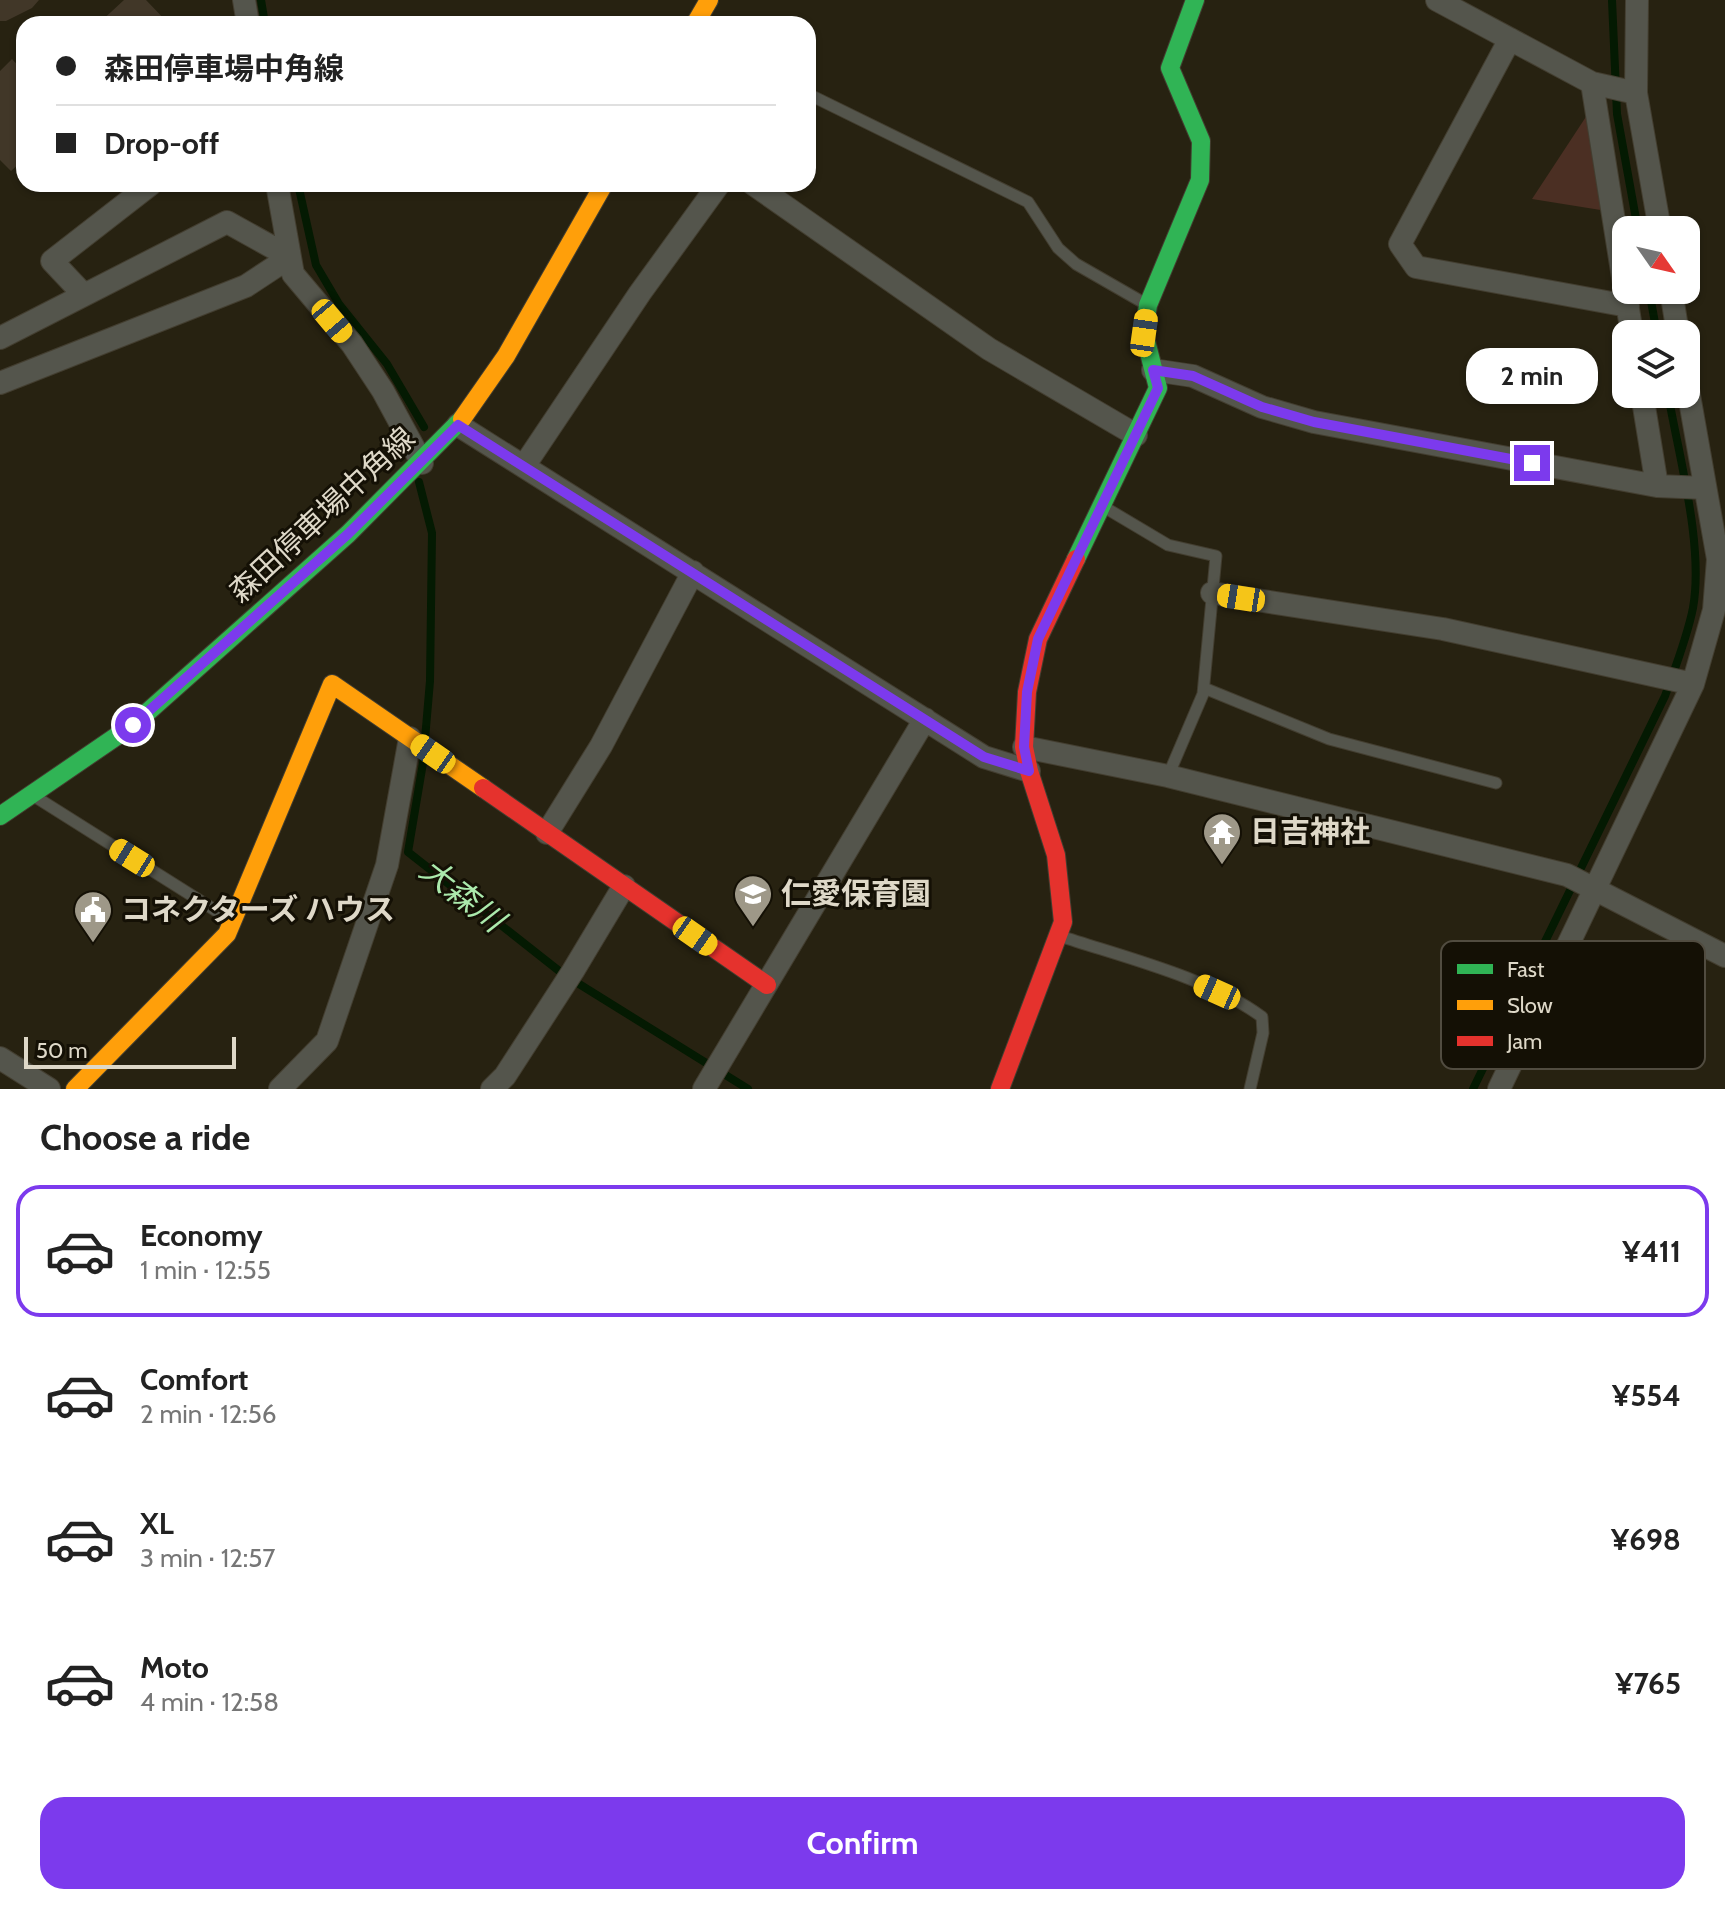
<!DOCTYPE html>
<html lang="en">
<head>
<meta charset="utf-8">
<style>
	body { margin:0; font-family:Cabin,"Noto Sans JP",sans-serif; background:#f6f6f6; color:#222; height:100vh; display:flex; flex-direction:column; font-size:30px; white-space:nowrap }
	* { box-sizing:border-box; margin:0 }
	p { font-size:26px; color:#767676 }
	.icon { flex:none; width:44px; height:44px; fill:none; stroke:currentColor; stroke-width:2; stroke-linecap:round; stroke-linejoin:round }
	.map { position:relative; height:1089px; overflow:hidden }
	.drawer { display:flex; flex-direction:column; background:#fff; flex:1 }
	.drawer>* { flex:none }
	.hud { position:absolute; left:16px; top:16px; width:800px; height:176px; border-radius:24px; box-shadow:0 2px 6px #0004; display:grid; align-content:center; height:176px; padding:0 40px; background:#fff }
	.needle { width:52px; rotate:124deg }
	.controls { position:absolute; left:1612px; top:216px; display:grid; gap:16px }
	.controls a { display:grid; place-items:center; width:88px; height:88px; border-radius:16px; background:#fff; box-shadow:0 2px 6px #0004; font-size:40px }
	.scale { position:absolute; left:24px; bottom:20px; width:212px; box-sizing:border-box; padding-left:8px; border:4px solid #ded8c8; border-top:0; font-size:22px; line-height:28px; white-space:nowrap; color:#ded8c8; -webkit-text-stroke:6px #141005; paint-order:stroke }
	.end { position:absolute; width:36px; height:36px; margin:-18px; border:10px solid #7c3aed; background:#fff; box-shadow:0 0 0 4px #fff }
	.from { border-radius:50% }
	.bubble { position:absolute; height:56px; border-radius:24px; background:#fff; box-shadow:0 2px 6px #0004; font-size:26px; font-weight:700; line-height:56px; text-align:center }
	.car { position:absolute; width:24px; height:48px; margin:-24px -12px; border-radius:10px; box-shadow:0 0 6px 2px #0007; background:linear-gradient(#f5c518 24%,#345 0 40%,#f5c518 0 76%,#345 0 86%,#f5c518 0) }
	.hud b { display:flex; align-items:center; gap:28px; height:76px; font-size:30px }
	.hud b+b { border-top:2px solid #e0e0e0 }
	.hud i { width:20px; height:20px; background:#222 }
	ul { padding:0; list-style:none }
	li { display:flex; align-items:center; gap:24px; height:132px; margin:0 16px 12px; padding:0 24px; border:4px solid transparent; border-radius:24px }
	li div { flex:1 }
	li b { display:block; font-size:30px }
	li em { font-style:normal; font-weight:700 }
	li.current { border-color:#7c3aed }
	li>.icon { width:72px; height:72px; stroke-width:1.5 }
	h2 { padding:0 40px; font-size:36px; line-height:96px }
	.cta { display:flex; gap:16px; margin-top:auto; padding:16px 40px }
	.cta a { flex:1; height:92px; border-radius:24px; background:#7c3aed; color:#fff; font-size:32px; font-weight:700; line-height:92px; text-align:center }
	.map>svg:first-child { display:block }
</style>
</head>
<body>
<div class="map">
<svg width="1725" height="1089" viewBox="0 0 1725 1089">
	<rect width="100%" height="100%" fill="#272211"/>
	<path fill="#4b2f23" d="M 1595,103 L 1613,212 L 1532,199 Z"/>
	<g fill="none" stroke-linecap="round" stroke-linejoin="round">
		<path stroke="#041a02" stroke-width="8" d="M 261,0 L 265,24
			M 1612,0 L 1617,114 L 1638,230
			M 298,184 L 316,265 L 339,304 L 387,364 L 424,427
			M 1649,290 L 1657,334
			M 419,482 L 432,533 L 430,681 L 425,739
			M 424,757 L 408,852 L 563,974 L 748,1089
			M 1473,1089 L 1665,696 C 1675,668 1687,638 1693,608 C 1704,546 1679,457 1668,394"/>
	</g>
	<path fill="#413728" d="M 0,0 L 39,0 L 32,8 L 6,21 L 0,21 Z
		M 124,0 L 146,0 L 169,24 L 98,24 Z
		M 12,59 L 24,72 L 24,159 L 11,171 L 0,160 L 0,71 Z"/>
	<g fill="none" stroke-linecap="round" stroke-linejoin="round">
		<g stroke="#433e30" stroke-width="13">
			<path id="lane" d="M 808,94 L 1028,202 L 1058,248 L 1076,264 L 1144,303
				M 1104,507 L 1168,545 L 1216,556 L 1203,694 L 1168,776
				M 1204,688 L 1329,739 L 1496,783
				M 34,796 L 229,919
				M 1060,936 C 1123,957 1210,978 1262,1017 L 1263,1033 L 1250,1089"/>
		</g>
		<g stroke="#433e30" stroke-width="24">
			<path id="street" d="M 244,0 L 248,24
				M 1437,0 L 1592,83 L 1636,93
				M 1637,0 L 1636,93 L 1660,230
				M 1510,39 L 1400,244 L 1416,267 L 1628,306
				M 1592,83 L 1632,334
				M 277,184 L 293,274 L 352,344 L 383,391 L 422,463
				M 753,184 L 989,349 L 1136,435
				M 1671,290 L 1678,334
				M 84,295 L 52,261 L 151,184
				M 0,338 L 227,222 L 290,257 L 246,286 L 0,383
				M 1153,370 L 1193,376 L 1262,407 L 1314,422 L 1657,486 L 1705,488
				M 1642,394 L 1657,486
				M 458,425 L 984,757 L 1029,771
				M 524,466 L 640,293 L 719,184
				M 1212,593 L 1443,629 L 1693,684
				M 1024,747 L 1168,776 L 1567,875 L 1725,956
				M 547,833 L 601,746 L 693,572
				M 0,1058 L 49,1089
				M 280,1089 L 327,1041 L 387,865 L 410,738
				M 492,1089 L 505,1076 L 573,971 L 624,886
				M 704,1089 L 925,719
				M 1499,1089 L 1693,684 L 1714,610 L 1718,559 L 1686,378"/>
		</g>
		<g stroke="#433e30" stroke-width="20">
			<path id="fast" d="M 1076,559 L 1158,388 L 1144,333 L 1148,305 L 1200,180 L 1201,141 L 1170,68 L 1195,0
				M 0,816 L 133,725 L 348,534 L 462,419"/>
		</g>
		<g stroke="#433e30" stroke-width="20">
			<path id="slow" d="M 695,24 L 709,0
				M 462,419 L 506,356 L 604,184
				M 75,1089 L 227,934 L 332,684 L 483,788"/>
		</g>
		<g stroke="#433e30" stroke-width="20">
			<path id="jam" d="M 483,788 L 767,985
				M 1000,1089 L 1063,922 L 1056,855 L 1029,771 L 1024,747 L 1027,692 L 1038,639 L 1076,559"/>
		</g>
		<use href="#lane" stroke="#54554c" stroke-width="11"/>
		<use href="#street" stroke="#54554c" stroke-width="22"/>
		<use href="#fast" stroke="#30b455" stroke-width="18"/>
		<use href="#slow" stroke="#ff9f0a" stroke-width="18"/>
		<use href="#jam" stroke="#e5322d" stroke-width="18"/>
	</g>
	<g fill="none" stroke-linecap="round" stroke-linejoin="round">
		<path stroke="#7c3aed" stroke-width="10" d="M 133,725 L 348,534 L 458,425 L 984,757 L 1029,771 L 1024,747 L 1027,692 L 1038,639 L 1158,388 L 1153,370 L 1193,376 L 1262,407 L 1314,422 L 1532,463"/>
	</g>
	<defs>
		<g id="temple-pin" transform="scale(2)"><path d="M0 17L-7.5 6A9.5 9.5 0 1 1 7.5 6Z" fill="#9e9888" stroke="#141005"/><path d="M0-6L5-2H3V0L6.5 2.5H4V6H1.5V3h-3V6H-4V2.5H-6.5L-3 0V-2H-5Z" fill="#fff"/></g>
		<g id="school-pin" transform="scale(2)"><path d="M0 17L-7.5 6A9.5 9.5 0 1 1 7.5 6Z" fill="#9e9888" stroke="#141005"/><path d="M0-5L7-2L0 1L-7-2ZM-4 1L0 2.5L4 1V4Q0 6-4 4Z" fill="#fff"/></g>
		<g id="civic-pin" transform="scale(2)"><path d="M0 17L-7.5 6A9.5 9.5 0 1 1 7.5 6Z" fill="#9e9888" stroke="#141005"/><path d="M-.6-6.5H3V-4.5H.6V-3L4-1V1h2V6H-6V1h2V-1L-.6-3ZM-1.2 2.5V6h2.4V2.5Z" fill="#fff"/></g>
	</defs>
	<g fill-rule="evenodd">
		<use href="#temple-pin" x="1222" y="832"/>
		<use href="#school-pin" x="753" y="894"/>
		<use href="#civic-pin" x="93" y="910"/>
	</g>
	<g text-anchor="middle" stroke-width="6" stroke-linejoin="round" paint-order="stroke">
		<g font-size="30" fill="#ded8c8" stroke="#141005">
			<text transform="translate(322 515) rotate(-43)" y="10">森田停車場中角線</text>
		</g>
		<g font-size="30" font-weight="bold" fill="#ded8c8" stroke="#141005" text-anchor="start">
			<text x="1250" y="842">日吉神社</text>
			<text x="781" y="904">仁愛保育園</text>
			<text x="121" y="920">コネクターズ ハウス</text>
		</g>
		<g font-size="32" font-style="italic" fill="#abeaac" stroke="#141005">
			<text transform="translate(462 895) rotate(38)" y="11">大森川</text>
		</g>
	</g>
	<rect x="1441" y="941" width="264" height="128" rx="12" fill="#141005" stroke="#514c40" stroke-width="2"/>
	<rect x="1457" y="964" width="36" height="10" fill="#30b455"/>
	<rect x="1457" y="1000" width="36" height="10" fill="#ff9f0a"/>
	<rect x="1457" y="1036" width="36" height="10" fill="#e5322d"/>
	<g font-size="22" fill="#ded8c8">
		<text x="1507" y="977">Fast</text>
		<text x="1507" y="1013">Slow</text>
		<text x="1507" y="1049">Jam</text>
	</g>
</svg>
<div class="controls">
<a><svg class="needle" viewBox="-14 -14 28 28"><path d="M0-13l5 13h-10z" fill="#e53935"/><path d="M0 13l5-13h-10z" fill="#767676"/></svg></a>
<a><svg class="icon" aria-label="layers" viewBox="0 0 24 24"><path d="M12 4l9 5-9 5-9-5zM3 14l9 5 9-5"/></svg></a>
</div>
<div class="scale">50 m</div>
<i class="end from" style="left:133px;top:725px"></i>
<i class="end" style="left:1532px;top:463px"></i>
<div class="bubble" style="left:1466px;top:348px;width:132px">2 min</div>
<i class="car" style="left:332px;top:321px;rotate:140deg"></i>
<i class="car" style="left:1144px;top:333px;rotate:8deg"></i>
<i class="car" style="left:1241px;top:598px;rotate:279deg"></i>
<i class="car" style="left:433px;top:754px;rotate:305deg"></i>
<i class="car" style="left:132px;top:858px;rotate:302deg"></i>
<i class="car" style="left:695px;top:936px;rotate:125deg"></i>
<i class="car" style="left:1217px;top:992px;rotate:294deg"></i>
<div class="hud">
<b><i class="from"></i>森田停車場中角線</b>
<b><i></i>Drop-off</b>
</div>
</div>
<section class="drawer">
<h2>Choose a ride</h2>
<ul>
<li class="current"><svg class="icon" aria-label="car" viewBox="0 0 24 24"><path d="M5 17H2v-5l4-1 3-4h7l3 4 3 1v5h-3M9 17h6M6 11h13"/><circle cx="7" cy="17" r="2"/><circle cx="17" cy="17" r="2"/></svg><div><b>Economy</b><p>1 min · 12:55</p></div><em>¥411</em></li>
<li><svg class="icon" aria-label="car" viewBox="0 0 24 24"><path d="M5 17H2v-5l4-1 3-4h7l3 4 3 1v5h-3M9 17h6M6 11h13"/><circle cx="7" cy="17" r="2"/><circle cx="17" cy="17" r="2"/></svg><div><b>Comfort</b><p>2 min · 12:56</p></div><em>¥554</em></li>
<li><svg class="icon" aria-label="car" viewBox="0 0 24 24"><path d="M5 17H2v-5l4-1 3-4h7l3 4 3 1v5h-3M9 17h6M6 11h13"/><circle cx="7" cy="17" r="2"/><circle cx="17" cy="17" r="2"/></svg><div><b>XL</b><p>3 min · 12:57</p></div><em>¥698</em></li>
<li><svg class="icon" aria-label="car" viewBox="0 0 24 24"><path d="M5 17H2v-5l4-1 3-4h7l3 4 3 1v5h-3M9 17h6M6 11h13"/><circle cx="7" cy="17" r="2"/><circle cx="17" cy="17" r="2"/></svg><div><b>Moto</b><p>4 min · 12:58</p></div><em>¥765</em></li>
</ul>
<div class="cta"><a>Confirm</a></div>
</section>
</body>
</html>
